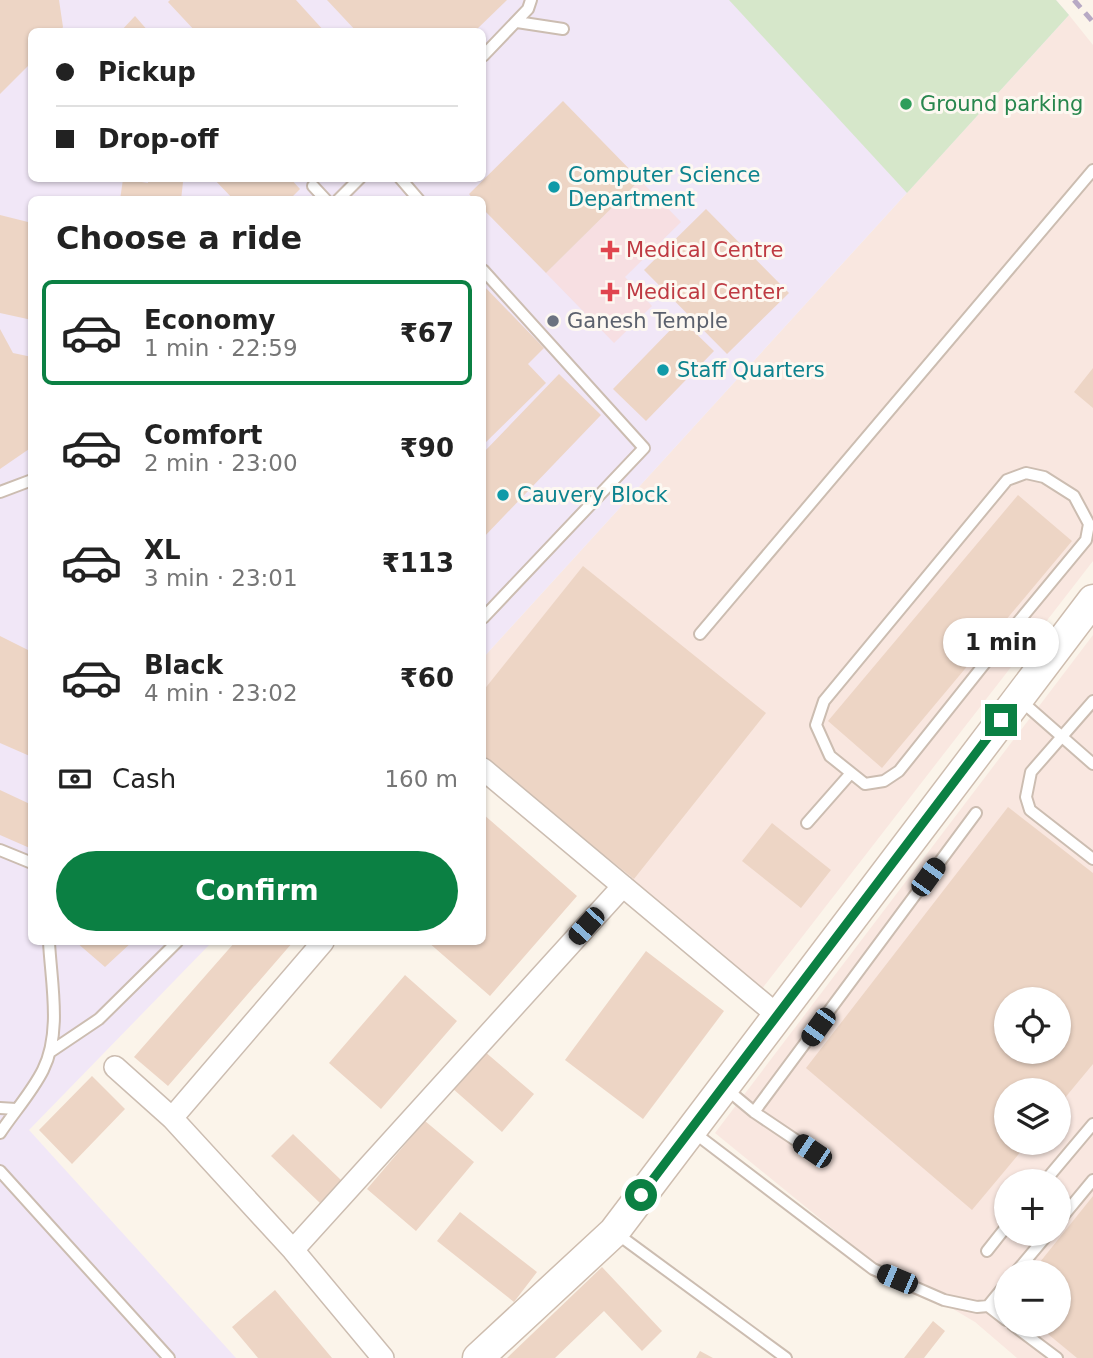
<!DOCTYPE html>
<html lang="en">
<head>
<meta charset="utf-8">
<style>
	body { margin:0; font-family:"DejaVu Sans",sans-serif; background:#f6f6f6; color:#222; height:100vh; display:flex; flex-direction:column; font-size:26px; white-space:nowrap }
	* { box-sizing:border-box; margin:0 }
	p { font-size:23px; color:#767676 }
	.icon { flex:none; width:38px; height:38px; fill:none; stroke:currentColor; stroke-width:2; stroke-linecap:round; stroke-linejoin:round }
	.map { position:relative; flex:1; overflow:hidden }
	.sheet { position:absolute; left:28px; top:196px; width:458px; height:749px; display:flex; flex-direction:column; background:#fff; border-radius:10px; box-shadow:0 2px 5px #0004 }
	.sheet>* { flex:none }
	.top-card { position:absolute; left:28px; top:28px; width:458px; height:154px; border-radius:10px; box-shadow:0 2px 5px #0004; display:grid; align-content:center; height:154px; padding:0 28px; background:#fff }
	.tools { position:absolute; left:994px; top:987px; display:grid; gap:14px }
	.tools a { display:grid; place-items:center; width:77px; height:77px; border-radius:50%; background:#fff; box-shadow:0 2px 5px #0004; font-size:35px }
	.end { position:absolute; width:32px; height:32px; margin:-16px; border:9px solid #0b8043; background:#fff; box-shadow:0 0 0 4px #fff }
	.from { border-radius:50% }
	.bubble { position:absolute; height:49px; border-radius:24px; background:#fff; box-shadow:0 2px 5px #0004; font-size:23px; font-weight:600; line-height:49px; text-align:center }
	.car { position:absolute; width:21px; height:42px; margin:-21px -10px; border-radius:9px; box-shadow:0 0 5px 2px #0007; background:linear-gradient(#222 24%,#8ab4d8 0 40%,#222 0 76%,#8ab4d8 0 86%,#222 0) }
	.top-card b { display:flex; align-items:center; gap:24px; height:66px; font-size:26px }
	.top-card b+b { border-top:2px solid #e0e0e0 }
	.top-card i { width:18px; height:18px; background:#222 }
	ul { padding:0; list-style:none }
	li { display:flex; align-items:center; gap:21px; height:105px; margin:0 14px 10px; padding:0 14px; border:4px solid transparent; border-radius:10px }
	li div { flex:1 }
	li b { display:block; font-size:26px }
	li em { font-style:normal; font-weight:600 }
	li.current { border-color:#0b8043 }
	li>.icon { width:63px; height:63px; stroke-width:1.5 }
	h2 { padding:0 28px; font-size:32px; line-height:84px }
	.pay { display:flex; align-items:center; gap:18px; height:77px; padding:0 28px; font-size:26px }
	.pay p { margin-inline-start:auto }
	.button { display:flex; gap:14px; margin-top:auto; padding:14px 28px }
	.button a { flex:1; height:80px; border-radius:42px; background:#0b8043; color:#fff; font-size:28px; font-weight:600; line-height:80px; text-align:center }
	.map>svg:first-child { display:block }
</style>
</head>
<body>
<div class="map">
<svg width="1093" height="1358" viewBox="0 0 1093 1358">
	<rect width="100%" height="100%" fill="#fbf4ea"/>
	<path fill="#f9e7e0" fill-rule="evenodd" d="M 1069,15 L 1093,45 L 1093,561 L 758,994 L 483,762 L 483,658 Z
		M 1093,635 L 1093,1358 L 1017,1358 L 975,1322 L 872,1261 L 715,1133 ZM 1006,999 L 1059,999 L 1059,1052 L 1006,1052 ZM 1006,1090 L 1059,1090 L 1059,1143 L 1006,1143 ZM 1006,1181 L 1059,1181 L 1059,1234 L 1006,1234 ZM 1006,1272 L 1059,1272 L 1059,1325 L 1006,1325 Z"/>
	<path fill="#f1e7f7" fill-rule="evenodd" d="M 0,0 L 1056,0 L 1069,15 L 483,658 L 483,200 L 32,200 L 32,942 L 212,942 L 29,1130 L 236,1358 L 0,1358 ZM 32,32 L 483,32 L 483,178 L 32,178 Z"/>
	<path fill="#f7dfe2" d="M 640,180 L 681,222 L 625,277 L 652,306 L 614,343 L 546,273 Z"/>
	<path fill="#d6e7ca" d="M 729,0 L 1056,0 L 1069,15 L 907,193 Z"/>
	<path fill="#edd5c5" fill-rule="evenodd" d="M 0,0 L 59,0 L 63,27 L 60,32 L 32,32 L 32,62 L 0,94 Z
		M 170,0 L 296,0 L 325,32 L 196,32 L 168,2 Z
		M 327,0 L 507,0 L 474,32 L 357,32 Z
		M 135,16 L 149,32 L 120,32 Z
		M 563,101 L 640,180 L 546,273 L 483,209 L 483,200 L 474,200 L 469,194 Z
		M 148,178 L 183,182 L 181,200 L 120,200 L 123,179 L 148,183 Z
		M 213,178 L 290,178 L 300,189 L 289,200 L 234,200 Z
		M 706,209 L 789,293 L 727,354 L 644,270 Z
		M 0,215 L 32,223 L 32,320 L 0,313 Z
		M 483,285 L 544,348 L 528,364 L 546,383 L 483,445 Z
		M 681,319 L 714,351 L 646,421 L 613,389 Z
		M 0,329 L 13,353 L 32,357 L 32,447 L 0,469 Z
		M 1093,368 L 1093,408 L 1074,392 Z
		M 559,374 L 601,415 L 483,538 L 483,453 Z
		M 1018,495 L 1072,541 L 882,768 L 828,721 Z
		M 583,566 L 766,713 L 634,879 L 483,758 L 483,691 Z
		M 0,636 L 32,652 L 32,757 L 0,743 Z
		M 0,790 L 32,805 L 32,849 L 0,835 Z
		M 1008,807 L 1093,873 L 1093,1064 L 1059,1105 L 1059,1090 L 1006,1090 L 1006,1143 L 1028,1143 L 972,1210 L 806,1068 ZM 1006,999 L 1059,999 L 1059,1052 L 1006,1052 Z
		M 483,814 L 577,896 L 490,996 L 428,942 L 483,942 Z
		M 772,823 L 831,870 L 801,908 L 742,861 Z
		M 76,942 L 132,942 L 105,967 Z
		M 235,942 L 293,942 L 168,1086 L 134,1057 Z
		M 646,951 L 724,1011 L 643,1119 L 565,1060 Z
		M 405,975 L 457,1021 L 381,1109 L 329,1063 Z
		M 484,1051 L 534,1094 L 502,1132 L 452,1088 Z
		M 92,1076 L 125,1109 L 72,1164 L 39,1130 Z
		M 425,1121 L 474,1162 L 416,1231 L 367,1189 Z
		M 293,1134 L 341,1180 L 320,1203 L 271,1156 Z
		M 1093,1196 L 1093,1358 L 1077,1358 L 1037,1325 L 1059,1325 L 1059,1272 L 1032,1272 Z
		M 460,1212 L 537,1272 L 514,1302 L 437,1241 Z
		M 602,1267 L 662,1331 L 642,1351 L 604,1311 L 555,1358 L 507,1358 Z
		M 275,1290 L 332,1358 L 258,1358 L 232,1327 Z
		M 933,1321 L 945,1331 L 924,1358 L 904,1358 Z
		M 700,1351 L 713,1358 L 696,1358 Z"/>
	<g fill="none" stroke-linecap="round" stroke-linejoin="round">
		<g stroke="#ccbdb1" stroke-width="14">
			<path id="lane" d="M 517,22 L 563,29
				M 483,56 L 528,9 L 531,0
				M 400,178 L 419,200
				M 313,186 L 326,200
				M 338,200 L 360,178
				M 483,270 L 644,448 L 483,618
				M 0,492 L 32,480
				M 1009,633 L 899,771 L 884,781 L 865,784 L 830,756 L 816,725 L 824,701 L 1007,480 L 1026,473 L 1044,477 L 1074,496 L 1089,524 L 1086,540 L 1009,633 L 1044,659
				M 700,634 L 1093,170
				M 1019,699 L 1093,764
				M 1093,701 L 1031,772 L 1026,797 L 1030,810 L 1093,859
				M 807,823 L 851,773
				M 0,850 L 32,863
				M 50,1052 L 99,1019 L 177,942
				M 724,1087 L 754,1112
				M 0,1108 L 16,1109
				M 692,1131 L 873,1269 L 944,1300 L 977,1307 L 988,1306 L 1006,1284
				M 0,1133 C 14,1112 32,1092 43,1070 C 62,1032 51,982 49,942
				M 812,1151 L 754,1112 L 976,813
				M 0,1171 L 169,1358
				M 1045,1181 L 1093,1124
				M 1059,1221 L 1093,1180
				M 616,1233 L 786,1358
				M 987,1251 L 1006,1227
				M 1016,1272 L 1048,1234
				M 988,1306 L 1006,1320
				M 1013,1325 L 1057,1358"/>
		</g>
		<g stroke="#ccbdb1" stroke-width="24">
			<path id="street" d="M 483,769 L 777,1015
				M 323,942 L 172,1118 L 293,1250 L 383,1358
				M 115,1067 L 172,1118
				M 293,1250 L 623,886"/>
		</g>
		<g stroke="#cebdaf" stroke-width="33">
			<path id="secondary" d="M 478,1358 L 614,1232 L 1093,600"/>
		</g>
		<use href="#lane" stroke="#fff" stroke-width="10"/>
		<use href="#street" stroke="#fff" stroke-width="21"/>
		<use href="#secondary" stroke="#fff" stroke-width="30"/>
		<path stroke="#b7a9c4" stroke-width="5" stroke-dasharray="10 7" stroke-linecap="butt" d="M 1074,0 L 1093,22"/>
	</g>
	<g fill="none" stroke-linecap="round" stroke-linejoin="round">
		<path stroke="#0b8043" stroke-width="9" d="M 641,1195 L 1001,720"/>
	</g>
	<circle fill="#2e9e5b" stroke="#fdf8f1" stroke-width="2.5" cx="906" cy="104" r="7"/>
	<g fill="#0f9aa8" stroke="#fdf8f1" stroke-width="2.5">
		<circle cx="554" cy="187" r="7"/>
		<circle cx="663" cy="370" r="7"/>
		<circle cx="503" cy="495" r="7"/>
	</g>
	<g fill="#e0444e" stroke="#fdf8f1" stroke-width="2.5">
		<path d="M606.5 239.5h7v7h7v7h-7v7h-7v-7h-7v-7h7z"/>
		<path d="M606.5 281.5h7v7h7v7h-7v7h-7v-7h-7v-7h7z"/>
	</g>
	<circle fill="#6b7280" stroke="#fdf8f1" stroke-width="2.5" cx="553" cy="321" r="7"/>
	<g text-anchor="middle" stroke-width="6" stroke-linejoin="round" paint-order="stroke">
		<g font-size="21" fill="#27864d" stroke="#fdf8f1" text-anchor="start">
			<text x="920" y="111">Ground parking</text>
		</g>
		<g font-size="21" fill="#0d838f" stroke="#fdf8f1" text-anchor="start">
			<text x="568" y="182">Computer Science<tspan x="568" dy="24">Department</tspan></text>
			<text x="677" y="377">Staff Quarters</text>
			<text x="517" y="502">Cauvery Block</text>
		</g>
		<g font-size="21" fill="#be3a42" stroke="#fdf8f1" text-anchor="start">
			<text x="626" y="257">Medical Centre</text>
			<text x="626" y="299">Medical Center</text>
		</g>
		<g font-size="21" fill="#5b616d" stroke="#fdf8f1" text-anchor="start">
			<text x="567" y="328">Ganesh Temple</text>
		</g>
	</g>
</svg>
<div class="tools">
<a><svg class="icon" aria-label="locate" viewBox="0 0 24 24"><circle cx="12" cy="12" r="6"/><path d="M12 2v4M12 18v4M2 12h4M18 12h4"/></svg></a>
<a><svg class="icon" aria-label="layers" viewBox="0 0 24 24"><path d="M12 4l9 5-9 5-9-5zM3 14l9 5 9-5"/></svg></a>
<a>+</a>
<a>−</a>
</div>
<i class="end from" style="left:641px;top:1195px"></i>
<i class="end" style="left:1001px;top:720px"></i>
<div class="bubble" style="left:943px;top:618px;width:116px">1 min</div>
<i class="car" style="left:928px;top:877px;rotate:36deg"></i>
<i class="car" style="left:586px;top:926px;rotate:222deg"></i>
<i class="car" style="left:818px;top:1027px;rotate:216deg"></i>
<i class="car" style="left:812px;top:1151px;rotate:304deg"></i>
<i class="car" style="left:897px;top:1279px;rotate:293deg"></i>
<div class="top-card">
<b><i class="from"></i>Pickup</b>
<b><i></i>Drop-off</b>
</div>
<section class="sheet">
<h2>Choose a ride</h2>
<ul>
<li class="current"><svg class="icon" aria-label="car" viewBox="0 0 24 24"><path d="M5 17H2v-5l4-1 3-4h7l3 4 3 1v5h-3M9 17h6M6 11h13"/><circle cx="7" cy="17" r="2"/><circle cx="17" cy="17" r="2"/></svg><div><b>Economy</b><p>1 min · 22:59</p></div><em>₹67</em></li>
<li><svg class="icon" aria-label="car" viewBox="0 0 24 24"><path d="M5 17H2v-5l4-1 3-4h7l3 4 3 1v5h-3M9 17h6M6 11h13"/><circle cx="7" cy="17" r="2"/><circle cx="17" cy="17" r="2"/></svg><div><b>Comfort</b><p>2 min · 23:00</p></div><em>₹90</em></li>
<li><svg class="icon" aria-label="car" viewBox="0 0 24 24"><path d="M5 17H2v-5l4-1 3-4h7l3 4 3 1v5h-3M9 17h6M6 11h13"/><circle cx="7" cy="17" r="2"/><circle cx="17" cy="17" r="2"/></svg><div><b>XL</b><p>3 min · 23:01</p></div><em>₹113</em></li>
<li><svg class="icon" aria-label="car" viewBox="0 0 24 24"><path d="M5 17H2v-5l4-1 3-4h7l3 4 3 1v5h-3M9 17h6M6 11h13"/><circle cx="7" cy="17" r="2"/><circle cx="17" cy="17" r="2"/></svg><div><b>Black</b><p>4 min · 23:02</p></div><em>₹60</em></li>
</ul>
<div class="pay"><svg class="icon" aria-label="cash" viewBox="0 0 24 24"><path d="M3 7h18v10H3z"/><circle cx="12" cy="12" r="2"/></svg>Cash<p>160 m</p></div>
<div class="button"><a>Confirm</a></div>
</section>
</div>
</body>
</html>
